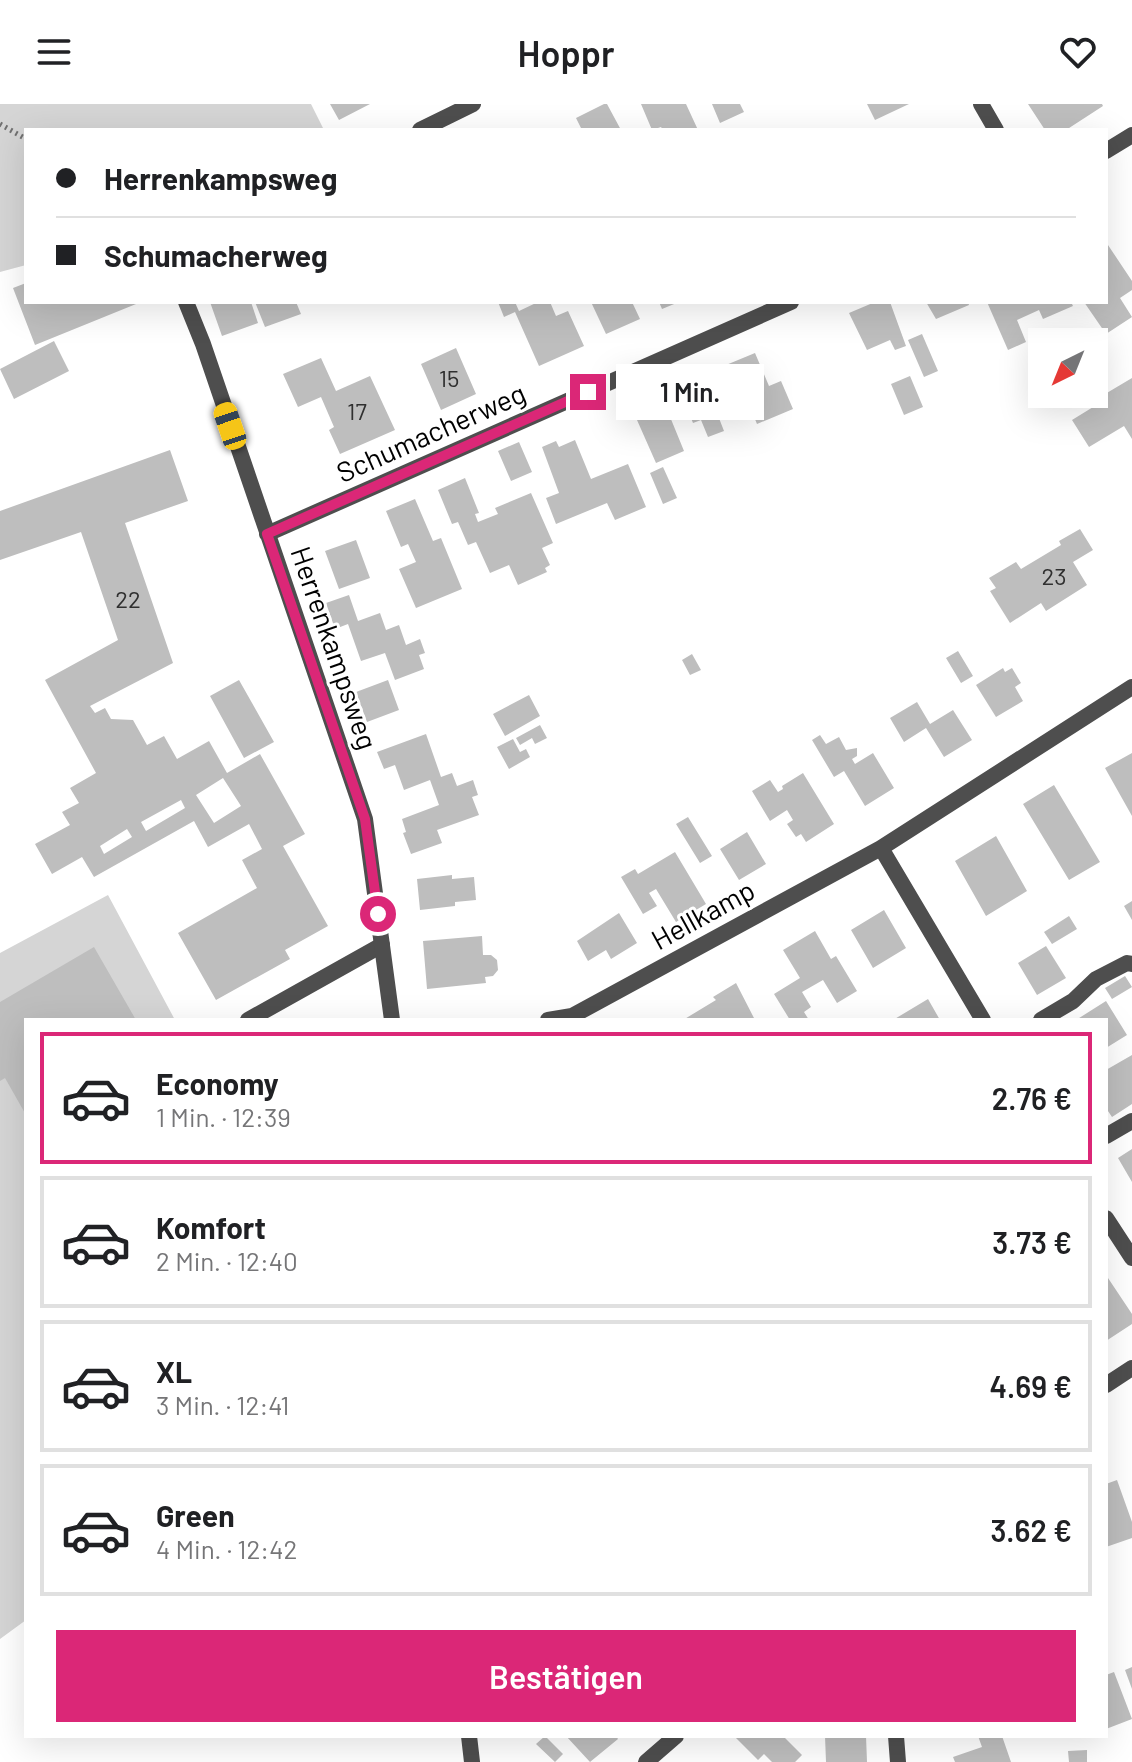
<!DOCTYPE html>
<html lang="de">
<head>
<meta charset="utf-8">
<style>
	body { margin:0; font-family:Barlow,sans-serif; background:#f6f6f6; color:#202124; height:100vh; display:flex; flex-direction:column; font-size:30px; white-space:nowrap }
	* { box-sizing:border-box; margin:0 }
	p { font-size:26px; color:#757577 }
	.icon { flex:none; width:44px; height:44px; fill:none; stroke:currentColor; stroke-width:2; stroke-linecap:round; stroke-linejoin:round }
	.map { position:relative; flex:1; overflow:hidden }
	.side { position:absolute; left:24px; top:914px; width:1084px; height:720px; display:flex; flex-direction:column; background:#fff; border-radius:0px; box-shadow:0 8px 32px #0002 }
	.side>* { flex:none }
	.banner { position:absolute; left:24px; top:24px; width:1084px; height:176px; border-radius:0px; box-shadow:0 8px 32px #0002; display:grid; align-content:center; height:176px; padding:0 32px; background:#fff }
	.needle { width:52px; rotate:223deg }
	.tools { position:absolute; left:1028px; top:224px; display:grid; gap:16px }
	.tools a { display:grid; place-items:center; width:80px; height:80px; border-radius:0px; background:#fff; box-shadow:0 8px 32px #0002; font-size:40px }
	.end { position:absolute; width:36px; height:36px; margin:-18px; border:10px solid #db2777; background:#fff; box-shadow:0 0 0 4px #fff }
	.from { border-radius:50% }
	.bubble { position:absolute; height:56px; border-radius:0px; background:#fff; box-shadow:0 8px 32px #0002; font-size:26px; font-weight:600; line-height:56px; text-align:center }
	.car { position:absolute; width:24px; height:48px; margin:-24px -12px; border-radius:10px; box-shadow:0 0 6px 2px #0007; background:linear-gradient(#f5c518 24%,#345 0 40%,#f5c518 0 76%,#345 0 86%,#f5c518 0) }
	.banner b { display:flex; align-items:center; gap:28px; height:76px; font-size:30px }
	.banner b+b { border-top:2px solid #e0e0e0 }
	.banner i { width:20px; height:20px; background:#202124 }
	ul { padding:14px 0 0; list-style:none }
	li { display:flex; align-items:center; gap:24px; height:132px; margin:0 16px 12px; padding:0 16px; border:4px solid #e0e0e0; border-radius:0px }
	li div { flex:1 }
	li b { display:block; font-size:30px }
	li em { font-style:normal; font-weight:600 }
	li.current { border-color:#db2777 }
	li>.icon { width:72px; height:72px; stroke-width:1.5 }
	.primary-button { display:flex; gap:16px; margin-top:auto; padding:16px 32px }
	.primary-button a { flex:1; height:92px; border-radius:0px; background:#db2777; color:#fff; font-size:32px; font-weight:600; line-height:92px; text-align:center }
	header { display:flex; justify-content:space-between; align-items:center; height:104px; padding:0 32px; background:#fff; font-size:36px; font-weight:600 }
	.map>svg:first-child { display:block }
</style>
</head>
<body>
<header><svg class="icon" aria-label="menu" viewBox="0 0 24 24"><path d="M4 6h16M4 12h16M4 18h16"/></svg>Hoppr<svg class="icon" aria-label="heart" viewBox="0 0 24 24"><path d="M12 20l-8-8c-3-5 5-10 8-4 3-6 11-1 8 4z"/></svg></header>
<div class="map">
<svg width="1132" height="1658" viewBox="0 0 1132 1658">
	<rect width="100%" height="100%" fill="#fff"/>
	<path fill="#d5d5d5" d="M 0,0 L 311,0 L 324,26 L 26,26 L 26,161 L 0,168 Z
		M 108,791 L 175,916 L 26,916 L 26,1516 L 0,1535 L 0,849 Z"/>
	<path fill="#bebebe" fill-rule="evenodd" d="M 330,0 L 370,0 L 339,16 Z
		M 604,0 L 607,0 L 621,26 L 582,26 L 576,14 Z
		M 641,0 L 686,0 L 698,26 L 663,26 L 661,23 L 652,26 Z
		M 712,0 L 740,0 L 744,8 L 720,19 Z
		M 867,0 L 909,0 L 875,16 Z
		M 1028,0 L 1102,0 L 1103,2 L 1066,26 L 1045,26 Z
		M 1106,138 L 1132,177 L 1132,186 L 1120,194 L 1132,213 L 1106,230 L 1084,198 L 1106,198 Z
		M 26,179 L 26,198 L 141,198 L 35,241 L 13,184 Z
		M 210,198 L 251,198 L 258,219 L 222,232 Z
		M 255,198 L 296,198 L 301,210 L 265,223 Z
		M 498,198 L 515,198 L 519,207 L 538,198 L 550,198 L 556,212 L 568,207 L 584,242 L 539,262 L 515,208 L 504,213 Z
		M 591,198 L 632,198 L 640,215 L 606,230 Z
		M 659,198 L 679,198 L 662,205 Z
		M 875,198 L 890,198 L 906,242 L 895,246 L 890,236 L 867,246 L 849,209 Z
		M 926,198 L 968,198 L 969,201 L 936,215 Z
		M 987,198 L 1071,198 L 1073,202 L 1043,215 L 1039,206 L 1017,216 L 1026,238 L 1008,246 Z
		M 922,230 L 938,267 L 924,273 L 908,236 Z
		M 54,237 L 69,267 L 14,295 L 0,265 Z
		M 456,244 L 476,290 L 441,306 L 421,260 Z
		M 755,249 L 769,282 L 781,277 L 793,305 L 757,320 L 746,294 L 741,296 L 726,261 Z
		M 321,254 L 336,287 L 370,272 L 395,326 L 340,350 L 329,326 L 334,323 L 321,293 L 298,303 L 283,270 Z
		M 706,270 L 722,307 L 717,309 L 724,327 L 708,333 L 701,316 L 693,319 L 678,282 Z
		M 910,272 L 923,303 L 904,311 L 891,280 Z
		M 1132,274 L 1132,335 L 1124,322 L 1089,343 L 1072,316 L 1098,300 L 1095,296 Z
		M 666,303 L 684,347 L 656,359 L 637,316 Z
		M 575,336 L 591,375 L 628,360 L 646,403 L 615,416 L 607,399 L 556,420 L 546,394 L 559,389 L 542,343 L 556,337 L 559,343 Z
		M 519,338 L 532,368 L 511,377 L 498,347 Z
		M 170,346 L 188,397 L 125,419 L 173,559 L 90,602 L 95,609 L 105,604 L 111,615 L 133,616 L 147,641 L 164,632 L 177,655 L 209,637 L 227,669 L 260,650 L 305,730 L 283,742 L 328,822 L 285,846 L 290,855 L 216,896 L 178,829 L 257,784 L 242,756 L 262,745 L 249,720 L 208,743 L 194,717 L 94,773 L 82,753 L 52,770 L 35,740 L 70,721 L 62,708 L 79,699 L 70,684 L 96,669 L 45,576 L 118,536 L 81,428 L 0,456 L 0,407 ZM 223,674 L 241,702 L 214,719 L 196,691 ZM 181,696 L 185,704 L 146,727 L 141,718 ZM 127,725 L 132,733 L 104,750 L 100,742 Z
		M 663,363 L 677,394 L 663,400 L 650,369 Z
		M 465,374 L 479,409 L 475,410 L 478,418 L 498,410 L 495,404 L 531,389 L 553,439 L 542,444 L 550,461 L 545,464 L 547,468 L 518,481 L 509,461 L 490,469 L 476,438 L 468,441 L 458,418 L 452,420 L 438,386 Z
		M 415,395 L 433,437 L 441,434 L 462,485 L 416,504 L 399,465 L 416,458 L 408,440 L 401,443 L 386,407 Z
		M 1080,425 L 1093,446 L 1073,458 L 1087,481 L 1046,507 L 1041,499 L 1010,519 L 990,487 L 996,484 L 989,474 L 1016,458 L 1021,465 L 1061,441 L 1059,437 Z
		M 356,436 L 370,474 L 339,485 L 325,447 Z
		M 349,491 L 358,517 L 380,509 L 386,526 L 399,521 L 406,541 L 420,535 L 425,549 L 419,551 L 424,565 L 395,576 L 385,549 L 361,557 L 348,520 L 335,525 L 326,499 Z
		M 958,547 L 973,572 L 961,579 L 946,554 Z
		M 692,550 L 701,566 L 690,571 L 682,556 Z
		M 1003,564 L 1005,568 L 1012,564 L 1021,579 L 1015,583 L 1023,597 L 996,613 L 976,581 Z
		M 239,576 L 274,638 L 244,654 L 210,592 Z
		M 388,576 L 399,606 L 367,618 L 356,588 Z
		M 529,591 L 540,612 L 505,632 L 493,610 Z
		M 917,598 L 930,620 L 953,606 L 972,636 L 944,653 L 926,624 L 904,638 L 890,614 Z
		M 540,621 L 547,634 L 535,640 L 532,634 L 520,641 L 516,634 Z
		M 426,630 L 441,673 L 452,669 L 457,682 L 473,676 L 478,691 L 472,693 L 479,711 L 437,726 L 442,739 L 411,750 L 403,729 L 406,728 L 402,715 L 439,701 L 430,676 L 404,686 L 395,661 L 384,665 L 377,648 Z
		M 820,631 L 826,640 L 839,633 L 846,646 L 857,644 L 857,652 L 852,655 L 855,660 L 873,649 L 894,684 L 865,702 L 844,667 L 834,673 L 812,636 Z
		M 513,635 L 520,648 L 526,645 L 530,653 L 509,665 L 497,643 Z
		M 1132,649 L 1132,712 L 1105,664 Z
		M 803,669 L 834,720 L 806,738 L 801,730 L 796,733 L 787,720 L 793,716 L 787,706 L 770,717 L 752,687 L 770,676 L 778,688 L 783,685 L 782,682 Z
		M 1054,681 L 1100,758 L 1069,776 L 1023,700 Z
		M 688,713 L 712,752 L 700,759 L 676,720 Z
		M 747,728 L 766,760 L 739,776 L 720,745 Z
		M 996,732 L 1027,787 L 986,812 L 955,757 Z
		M 675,748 L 706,800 L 676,818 L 656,785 L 649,789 L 657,802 L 643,810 L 621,773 L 635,765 L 638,770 Z
		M 452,771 L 452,775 L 474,773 L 476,796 L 455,798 L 455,802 L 420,806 L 417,775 Z
		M 1132,797 L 1132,816 L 1124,802 Z
		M 884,806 L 906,844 L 873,864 L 851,826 Z
		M 619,809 L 637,839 L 611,855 L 606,846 L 588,857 L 577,837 Z
		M 1069,812 L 1077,825 L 1052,840 L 1044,828 Z
		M 815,827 L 831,855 L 836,852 L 857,887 L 837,899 L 823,876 L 802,888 L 811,903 L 804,908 L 809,916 L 790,916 L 774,890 L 800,874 L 783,846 Z
		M 482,832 L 483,851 L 491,851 L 497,856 L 498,866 L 493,872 L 485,873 L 486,879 L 427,885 L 423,837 Z
		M 1046,842 L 1066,874 L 1037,891 L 1018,859 Z
		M 94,843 L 136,916 L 26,916 L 26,1011 L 5,974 L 0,977 L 0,898 Z
		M 1125,872 L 1132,883 L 1112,895 L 1105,884 Z
		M 736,879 L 755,916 L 683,916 L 716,896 L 713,893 Z
		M 928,895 L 940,916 L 893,916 Z
		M 1106,897 L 1127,931 L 1106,944 L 1106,916 L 1076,916 Z
		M 1132,951 L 1132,1000 L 1112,1013 L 1106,1004 L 1106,966 Z
		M 1132,1045 L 1132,1078 L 1118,1054 Z
		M 1106,1171 L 1132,1210 L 1132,1220 L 1106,1237 Z
		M 1117,1376 L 1132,1418 L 1132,1434 L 1106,1443 L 1106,1380 Z
		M 1132,1563 L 1132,1585 L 1125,1566 Z
		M 1114,1568 L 1132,1615 L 1106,1625 L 1106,1571 Z
		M 545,1632 L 563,1650 L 555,1658 L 536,1640 Z
		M 566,1632 L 616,1632 L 618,1635 L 590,1658 Z
		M 734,1632 L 783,1632 L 802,1651 L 795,1658 L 772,1658 L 764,1650 L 758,1656 Z
		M 825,1632 L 866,1632 L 867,1658 L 826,1658 Z
		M 978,1632 L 1002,1632 L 1011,1658 L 955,1658 L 953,1653 L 982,1643 Z
		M 1087,1646 L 1087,1658 L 1069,1658 L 1068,1647 Z"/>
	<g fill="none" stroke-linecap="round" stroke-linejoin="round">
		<path stroke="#707070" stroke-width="5" stroke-dasharray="2 4" stroke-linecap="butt" d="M 0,20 L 26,35"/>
		<path stroke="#4e4e4e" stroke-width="16" d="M 248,916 L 382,841
			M 1041,916 L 1073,897 L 1096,875 L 1127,859 L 1132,860
			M 1106,1032 L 1132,1017"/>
		<path stroke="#4e4e4e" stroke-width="16" d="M 981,0 L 996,26
			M 420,26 L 473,0
			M 1106,47 L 1132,31
			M 186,198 L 203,240 L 365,715 L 392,916
			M 267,430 L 791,198
			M 881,744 L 983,916
			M 548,916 L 572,912 L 881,744 L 1132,583
			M 1106,1114 L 1132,1154
			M 469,1632 L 472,1658
			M 896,1632 L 898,1658"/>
		<path stroke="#4e4e4e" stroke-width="16" d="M 1106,1281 L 1132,1264
			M 646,1658 L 676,1632"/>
	</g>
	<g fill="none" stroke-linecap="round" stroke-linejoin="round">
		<path stroke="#db2777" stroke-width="10" d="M 378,810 L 365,715 L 267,430 L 588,288"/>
	</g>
	<g text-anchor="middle" stroke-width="6" stroke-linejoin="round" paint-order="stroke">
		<g font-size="24" fill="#303030">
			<text x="449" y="283">15</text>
			<text x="357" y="316">17</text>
			<text x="1054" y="481">23</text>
			<text x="128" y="504">22</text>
		</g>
		<g font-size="28" fill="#000" stroke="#fff">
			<text transform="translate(431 329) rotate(-24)" y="10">Schumacherweg</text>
			<text transform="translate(334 544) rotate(71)" y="10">Herrenkampsweg</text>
			<text transform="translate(703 811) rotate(-29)" y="10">Hellkamp</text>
		</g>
	</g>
</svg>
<div class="tools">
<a><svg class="needle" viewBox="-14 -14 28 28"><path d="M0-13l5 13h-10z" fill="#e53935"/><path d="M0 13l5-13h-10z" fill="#757577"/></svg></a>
</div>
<i class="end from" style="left:378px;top:810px"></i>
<i class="end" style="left:588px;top:288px"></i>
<div class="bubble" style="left:616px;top:260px;width:148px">1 Min.</div>
<i class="car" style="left:230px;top:322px;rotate:341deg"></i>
<div class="banner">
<b><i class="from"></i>Herrenkampsweg</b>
<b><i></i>Schumacherweg</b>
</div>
<section class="side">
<ul>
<li class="current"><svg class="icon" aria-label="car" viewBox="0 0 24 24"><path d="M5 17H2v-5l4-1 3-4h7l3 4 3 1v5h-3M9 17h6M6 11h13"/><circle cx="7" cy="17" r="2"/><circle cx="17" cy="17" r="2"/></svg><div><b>Economy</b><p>1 Min. · 12:39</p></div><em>2.76 €</em></li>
<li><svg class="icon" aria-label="car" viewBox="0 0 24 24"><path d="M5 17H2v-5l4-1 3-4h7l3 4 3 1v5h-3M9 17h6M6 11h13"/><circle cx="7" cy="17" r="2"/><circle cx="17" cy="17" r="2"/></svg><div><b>Komfort</b><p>2 Min. · 12:40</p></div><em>3.73 €</em></li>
<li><svg class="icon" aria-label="car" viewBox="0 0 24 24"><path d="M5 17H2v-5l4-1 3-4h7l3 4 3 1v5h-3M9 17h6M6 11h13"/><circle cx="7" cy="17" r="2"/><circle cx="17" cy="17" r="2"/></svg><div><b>XL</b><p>3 Min. · 12:41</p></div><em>4.69 €</em></li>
<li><svg class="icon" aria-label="car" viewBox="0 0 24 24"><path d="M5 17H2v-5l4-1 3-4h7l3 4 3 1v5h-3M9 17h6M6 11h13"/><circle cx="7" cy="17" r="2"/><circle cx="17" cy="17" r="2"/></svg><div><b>Green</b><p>4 Min. · 12:42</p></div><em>3.62 €</em></li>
</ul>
<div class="primary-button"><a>Bestätigen</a></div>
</section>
</div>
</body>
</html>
